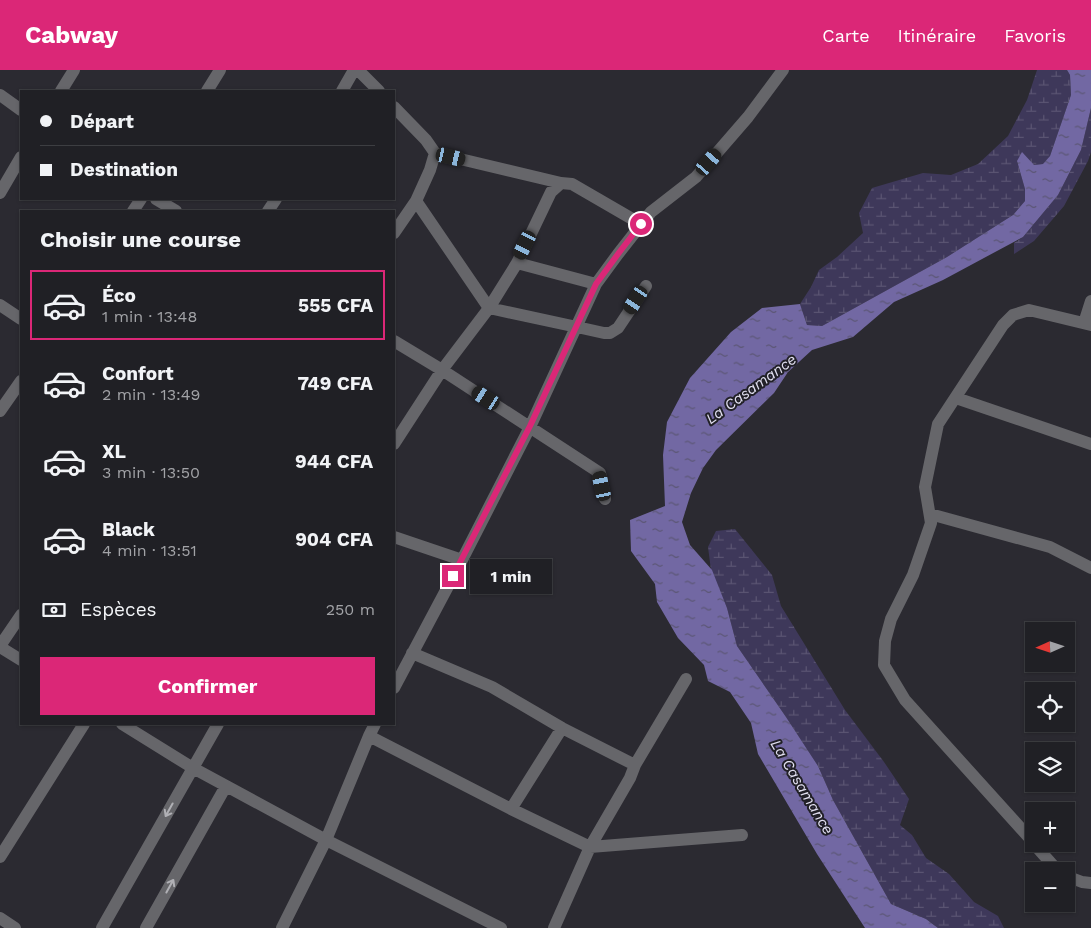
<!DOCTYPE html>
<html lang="fr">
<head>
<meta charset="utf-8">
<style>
	body { margin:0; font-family:"Work Sans",sans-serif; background:#28282d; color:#f1f3f6; height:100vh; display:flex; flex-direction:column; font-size:19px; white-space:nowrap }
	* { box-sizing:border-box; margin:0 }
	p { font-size:16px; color:#a2a3a7 }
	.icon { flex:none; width:28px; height:28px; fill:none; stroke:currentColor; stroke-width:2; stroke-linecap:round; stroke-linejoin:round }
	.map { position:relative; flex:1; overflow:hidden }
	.sheet { position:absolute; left:20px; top:140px; width:375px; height:515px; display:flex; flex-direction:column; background:#202025; border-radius:0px; box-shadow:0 1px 4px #0004,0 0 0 1px #3d3e42 }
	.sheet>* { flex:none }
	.guide { position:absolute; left:20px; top:20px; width:375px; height:110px; border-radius:0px; box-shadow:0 1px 4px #0004,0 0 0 1px #3d3e42; display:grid; align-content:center; height:110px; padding:0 20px; background:#202025 }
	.needle { width:32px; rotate:267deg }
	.fabs { position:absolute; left:1025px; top:552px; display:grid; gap:10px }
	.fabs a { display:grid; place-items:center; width:50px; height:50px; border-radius:0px; background:#202025; box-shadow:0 1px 4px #0004,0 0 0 1px #3d3e42; font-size:25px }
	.end { position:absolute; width:22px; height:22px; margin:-11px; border:6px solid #db2777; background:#fff; box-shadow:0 0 0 2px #fff }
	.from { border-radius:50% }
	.bubble { position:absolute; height:35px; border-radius:0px; background:#202025; box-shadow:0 1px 4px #0004,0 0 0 1px #3d3e42; font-size:16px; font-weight:700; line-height:35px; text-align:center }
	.car { position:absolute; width:15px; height:30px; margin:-15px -8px; border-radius:6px; box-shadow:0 0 4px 1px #0007; background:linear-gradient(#222 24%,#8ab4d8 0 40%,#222 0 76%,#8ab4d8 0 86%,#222 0) }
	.guide b { display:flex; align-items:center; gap:18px; height:48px; font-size:19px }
	.guide b+b { border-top:1px solid #3d3e42 }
	.guide i { width:12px; height:12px; background:#f1f3f6 }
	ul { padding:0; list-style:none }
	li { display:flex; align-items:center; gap:15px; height:70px; margin:0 10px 8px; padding:0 10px; border:2px solid transparent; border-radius:0px }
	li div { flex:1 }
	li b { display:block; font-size:19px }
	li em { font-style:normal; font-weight:700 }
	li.on { border-color:#db2777 }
	li>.icon { width:45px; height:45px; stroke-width:1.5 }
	h2 { padding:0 20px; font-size:22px; line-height:60px }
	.pay { display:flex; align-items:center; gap:12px; height:55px; padding:0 20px; font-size:19px }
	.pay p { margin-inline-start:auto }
	.action { display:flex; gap:10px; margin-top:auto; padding:10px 20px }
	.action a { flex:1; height:58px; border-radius:0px; background:#db2777; color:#fff; font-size:20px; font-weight:700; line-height:58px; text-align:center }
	header { display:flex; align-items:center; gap:30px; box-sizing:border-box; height:70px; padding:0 25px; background:#db2777; color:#fff }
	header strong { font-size:24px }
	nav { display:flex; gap:28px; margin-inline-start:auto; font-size:18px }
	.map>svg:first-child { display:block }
</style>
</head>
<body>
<header>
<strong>Cabway</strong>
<nav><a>Carte</a><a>Itinéraire</a><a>Favoris</a></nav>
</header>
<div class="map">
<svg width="1091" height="858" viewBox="0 0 1091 858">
	<defs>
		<pattern id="wetland-marsh" width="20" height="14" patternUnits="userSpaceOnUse" patternTransform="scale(1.25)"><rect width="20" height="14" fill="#3e385a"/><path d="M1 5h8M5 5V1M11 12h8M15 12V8" fill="none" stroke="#5a5472"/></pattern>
		<pattern id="water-ripples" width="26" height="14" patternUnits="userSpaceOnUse" patternTransform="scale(1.25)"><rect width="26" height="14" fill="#7268a3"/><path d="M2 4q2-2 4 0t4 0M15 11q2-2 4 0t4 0" fill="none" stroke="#5b5674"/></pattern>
	</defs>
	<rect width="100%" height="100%" fill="#2b2a31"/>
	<path fill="url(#wetland-marsh)" d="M 1037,0 L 1067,0 L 1070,5 L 1071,25 L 1050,86 L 1044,94 L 1034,95 L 1017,91 L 1025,119 L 1025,131 L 1013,145 L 947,187 L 822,256 L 807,255 L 800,234 L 811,217 L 819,200 L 837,187 L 863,163 L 859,143 L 872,118 L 923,103 L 951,105 L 978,94 L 1008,66 L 1027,30 Z
		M 1091,38 L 1091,82 L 1088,91 L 1064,136 L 1034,171 L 1014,184 L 1014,173 L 1023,167 L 1058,125 L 1081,80 Z
		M 735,459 L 772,505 L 781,536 L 845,640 L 884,692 L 909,729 L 900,755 L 912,765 L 926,788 L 949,804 L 974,832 L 998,846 L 1004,858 L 938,858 L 926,849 L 891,834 L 833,730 L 818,696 L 786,647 L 737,576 L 727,538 L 711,500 L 708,477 L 716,461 Z"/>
	<path fill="url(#water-ripples)" d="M 1067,0 L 1091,0 L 1091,38 L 1081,80 L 1058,125 L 1023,167 L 943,210 L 894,232 L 853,267 L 812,280 L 788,302 L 774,323 L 716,380 L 703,398 L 691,423 L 682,452 L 690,475 L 712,500 L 727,538 L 737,576 L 786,647 L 818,696 L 833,730 L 891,834 L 926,849 L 938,858 L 865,858 L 817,784 L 758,684 L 751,653 L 730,622 L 708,611 L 704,595 L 678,568 L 657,532 L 655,514 L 631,481 L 630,450 L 665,436 L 663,385 L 667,352 L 690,308 L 731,262 L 762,238 L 800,234 L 807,255 L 822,256 L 947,187 L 1013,145 L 1025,131 L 1025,119 L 1017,91 L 1022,82 L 1034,95 L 1043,94 L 1050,86 L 1071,25 L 1070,5 Z"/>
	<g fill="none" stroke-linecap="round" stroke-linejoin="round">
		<path stroke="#66666a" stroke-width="12" d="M 358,0 L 379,21
			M 61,21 L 74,0
			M 207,21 L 220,0
			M 342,21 L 354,0
			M 0,25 L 21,40
			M 394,37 L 426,70 L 435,83 L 430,100 L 416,131 L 394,163
			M 435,83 L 561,113
			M 0,123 L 21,87
			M 156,129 L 176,141
			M 416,131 L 489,238 L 577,257 L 604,263 L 610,263 L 618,258 L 646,216
			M 133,141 L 141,129
			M 268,141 L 276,129
			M 517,193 L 596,214
			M 0,235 L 21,249
			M 1084,253 L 1091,231
			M 394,271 L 442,300 L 600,403 L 605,429
			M 956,328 L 1091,374
			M 0,341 L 21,311
			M 394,374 L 442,300 L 489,238 L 517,193 L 551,122 L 561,113 L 572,114 L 641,154
			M 930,444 L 1050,477 L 1091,498
			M 394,467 L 462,490
			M 0,576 L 21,545
			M 0,577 L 21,590
			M 412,583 L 492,617 L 562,658 L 635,695 L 630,708 L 590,777 L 554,858
			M 394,618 L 462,490 L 530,357 L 596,214 L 618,184 L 651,142 L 696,107 L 748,47 L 783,0
			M 122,654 L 193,698 L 326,770 L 501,858
			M 369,666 L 511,739 L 590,777 L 742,765
			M 635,695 L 686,609
			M 511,739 L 562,658
			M 1034,773 L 905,630 L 884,595 L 885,571 L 891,549 L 913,505 L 931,453 L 925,417 L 938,354 L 1003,255 L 1013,245 L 1029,240 L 1091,255
			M 1034,774 L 1058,801
			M 0,787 L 84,654
			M 1066,806 L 1082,812 L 1091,813
			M 0,848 L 15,858
			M 102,858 L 218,654
			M 146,858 L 226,716
			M 282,858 L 326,770 L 369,666 L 375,654"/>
	</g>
	<defs><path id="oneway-shaft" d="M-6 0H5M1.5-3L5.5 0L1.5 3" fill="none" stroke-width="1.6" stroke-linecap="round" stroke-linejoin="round" transform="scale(1.25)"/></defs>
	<g stroke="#b0b0b5">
		<use href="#oneway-shaft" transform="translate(169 740) rotate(119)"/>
		<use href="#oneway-shaft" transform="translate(170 816) rotate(-61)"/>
	</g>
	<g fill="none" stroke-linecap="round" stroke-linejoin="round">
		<path stroke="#db2777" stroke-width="6" d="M 453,506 L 530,356 L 596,214 L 618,184 L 641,154"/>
	</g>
	<g text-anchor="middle" stroke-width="4" stroke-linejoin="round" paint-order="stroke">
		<g font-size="15" font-style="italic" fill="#e2e0f1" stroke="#212027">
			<text transform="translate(751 319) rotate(-36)" y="5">La Casamance</text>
			<text transform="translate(802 717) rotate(59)" y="5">La Casamance</text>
		</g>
	</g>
</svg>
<div class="fabs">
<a><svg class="needle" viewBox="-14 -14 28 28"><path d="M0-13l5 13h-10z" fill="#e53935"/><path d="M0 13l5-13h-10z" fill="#a2a3a7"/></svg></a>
<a><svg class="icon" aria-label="locate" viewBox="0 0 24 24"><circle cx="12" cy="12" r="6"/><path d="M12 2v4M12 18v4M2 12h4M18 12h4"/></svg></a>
<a><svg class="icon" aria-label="layers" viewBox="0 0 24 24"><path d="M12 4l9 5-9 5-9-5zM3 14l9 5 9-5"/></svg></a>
<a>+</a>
<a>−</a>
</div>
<i class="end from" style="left:641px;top:154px"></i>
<i class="end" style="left:453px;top:506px"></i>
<div class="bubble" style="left:470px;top:489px;width:82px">1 min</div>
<i class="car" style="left:451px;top:87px;rotate:103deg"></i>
<i class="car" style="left:709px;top:92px;rotate:41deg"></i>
<i class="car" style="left:525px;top:175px;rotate:206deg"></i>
<i class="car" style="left:636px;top:230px;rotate:213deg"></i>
<i class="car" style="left:486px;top:328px;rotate:303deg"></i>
<i class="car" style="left:602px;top:416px;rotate:348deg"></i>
<div class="guide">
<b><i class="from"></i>Départ</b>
<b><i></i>Destination</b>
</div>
<section class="sheet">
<h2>Choisir une course</h2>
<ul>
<li class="on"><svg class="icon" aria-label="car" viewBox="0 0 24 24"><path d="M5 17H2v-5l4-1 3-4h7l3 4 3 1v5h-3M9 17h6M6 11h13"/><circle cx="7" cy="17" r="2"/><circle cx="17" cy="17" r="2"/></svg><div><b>Éco</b><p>1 min · 13:48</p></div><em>555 CFA</em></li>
<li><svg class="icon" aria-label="car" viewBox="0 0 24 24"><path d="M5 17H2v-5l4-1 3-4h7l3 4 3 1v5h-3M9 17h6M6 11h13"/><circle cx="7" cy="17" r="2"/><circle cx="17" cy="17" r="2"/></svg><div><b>Confort</b><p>2 min · 13:49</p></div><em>749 CFA</em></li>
<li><svg class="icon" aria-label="car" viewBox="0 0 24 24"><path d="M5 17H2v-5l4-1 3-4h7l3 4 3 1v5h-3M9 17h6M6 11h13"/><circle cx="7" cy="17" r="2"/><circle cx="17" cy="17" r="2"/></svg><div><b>XL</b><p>3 min · 13:50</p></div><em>944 CFA</em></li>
<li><svg class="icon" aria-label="car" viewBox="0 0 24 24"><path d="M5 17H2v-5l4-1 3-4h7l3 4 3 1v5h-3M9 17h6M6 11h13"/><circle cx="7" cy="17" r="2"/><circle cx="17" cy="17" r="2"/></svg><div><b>Black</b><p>4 min · 13:51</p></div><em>904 CFA</em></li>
</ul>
<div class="pay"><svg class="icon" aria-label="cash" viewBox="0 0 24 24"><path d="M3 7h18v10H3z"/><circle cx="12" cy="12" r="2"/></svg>Espèces<p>250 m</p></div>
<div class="action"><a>Confirmer</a></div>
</section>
</div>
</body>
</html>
